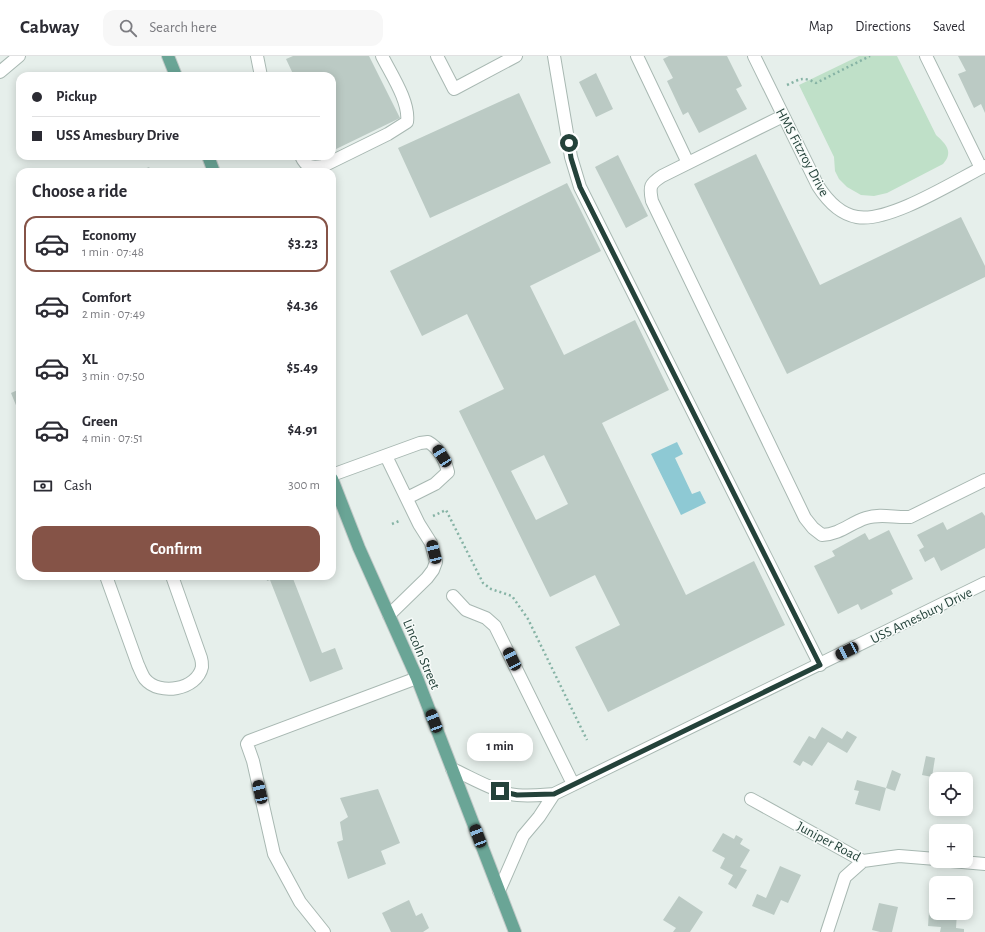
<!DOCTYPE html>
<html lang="en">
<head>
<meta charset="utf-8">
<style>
	body { margin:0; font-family:"Alegreya Sans",sans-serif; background:#f7f7f7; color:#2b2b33; height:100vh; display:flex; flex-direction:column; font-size:15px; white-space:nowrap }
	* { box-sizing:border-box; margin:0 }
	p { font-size:13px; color:#7c7c81 }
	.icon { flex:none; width:22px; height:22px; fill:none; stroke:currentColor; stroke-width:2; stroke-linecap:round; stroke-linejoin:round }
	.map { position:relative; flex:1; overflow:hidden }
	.details { position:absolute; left:16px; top:112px; width:320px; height:412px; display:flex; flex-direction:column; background:#fff; border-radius:12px; box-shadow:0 2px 10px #0003 }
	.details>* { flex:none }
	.top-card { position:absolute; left:16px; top:16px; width:320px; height:88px; border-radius:12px; box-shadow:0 2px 10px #0003; display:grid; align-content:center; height:88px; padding:0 16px; background:#fff }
	.fabs { position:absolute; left:929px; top:716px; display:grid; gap:8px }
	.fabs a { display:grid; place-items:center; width:44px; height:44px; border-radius:8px; background:#fff; box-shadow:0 2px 10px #0003; font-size:20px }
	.end { position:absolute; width:18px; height:18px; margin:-9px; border:5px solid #24423a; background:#fff; box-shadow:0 0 0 2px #fff }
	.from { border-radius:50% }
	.bubble { position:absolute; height:28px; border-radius:12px; background:#fff; box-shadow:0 2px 10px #0003; font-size:13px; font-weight:600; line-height:28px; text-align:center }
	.car { position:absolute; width:12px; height:24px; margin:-12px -6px; border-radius:5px; box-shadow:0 0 3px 1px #0007; background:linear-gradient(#222 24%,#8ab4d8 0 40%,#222 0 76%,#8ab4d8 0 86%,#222 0) }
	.top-card b { display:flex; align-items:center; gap:14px; height:38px; font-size:15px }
	.top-card b+b { border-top:1px solid #e1e1e2 }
	.top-card i { width:10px; height:10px; background:#2b2b33 }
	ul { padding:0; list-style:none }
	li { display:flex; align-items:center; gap:12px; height:56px; margin:0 8px 6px; padding:0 8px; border:2px solid transparent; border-radius:12px }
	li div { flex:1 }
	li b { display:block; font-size:15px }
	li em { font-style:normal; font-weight:600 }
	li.active { border-color:#855347 }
	li>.icon { width:36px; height:36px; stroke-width:1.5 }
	h2 { padding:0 16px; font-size:18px; line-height:48px }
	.pay { display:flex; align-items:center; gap:10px; height:44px; padding:0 16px; font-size:15px }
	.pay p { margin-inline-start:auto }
	.cta { display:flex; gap:8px; margin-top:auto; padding:8px 16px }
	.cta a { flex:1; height:46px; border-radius:12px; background:#855347; color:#fff; font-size:16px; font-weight:600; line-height:46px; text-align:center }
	header { display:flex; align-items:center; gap:24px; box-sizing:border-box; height:56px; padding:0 20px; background:#fff; border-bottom:1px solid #e1e1e2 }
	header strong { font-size:19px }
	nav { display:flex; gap:22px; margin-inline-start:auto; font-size:14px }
	.search { width:280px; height:36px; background:#f7f7f7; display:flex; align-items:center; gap:10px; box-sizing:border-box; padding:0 14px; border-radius:12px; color:#7c7c81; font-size:15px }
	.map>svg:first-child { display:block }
</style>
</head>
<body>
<header>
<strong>Cabway</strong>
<div class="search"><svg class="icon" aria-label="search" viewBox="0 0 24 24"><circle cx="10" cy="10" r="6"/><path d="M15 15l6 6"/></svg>Search here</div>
<nav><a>Map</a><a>Directions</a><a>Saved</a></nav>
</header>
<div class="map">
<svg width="985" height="876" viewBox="0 0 985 876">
	<rect width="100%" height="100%" fill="#e6efeb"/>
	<path fill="#bfe0c8" d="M 859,0 L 897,0 L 936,79 C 946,88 954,96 943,108 L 887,137 L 874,140 L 861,139 L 847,131 L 839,123 L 835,115 L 834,101 L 799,29 Z"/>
	<path fill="#8ec9d4" d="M 677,386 L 683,398 L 675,402 L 692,438 L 700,435 L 706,447 L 681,459 L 651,398 Z"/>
	<path fill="#bbcac4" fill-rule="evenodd" d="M 293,0 L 369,0 L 400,62 L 332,95 L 332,20 L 294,20 L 286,3 Z
		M 669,0 L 727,0 L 742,30 L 736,33 L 747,53 L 699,77 L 688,56 L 683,59 L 667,25 L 673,22 L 663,3 Z
		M 958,0 L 985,0 L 985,57 L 981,48 L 974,52 L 958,18 L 966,15 Z
		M 596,17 L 613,53 L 596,61 L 579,26 Z
		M 519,37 L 551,107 L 430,162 L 398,92 Z
		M 756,98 L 820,229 L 961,161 L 985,210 L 985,221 L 787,318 L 694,128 Z
		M 618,99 L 648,160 L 626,172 L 595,111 Z
		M 149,111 L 152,116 L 137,116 Z
		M 567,127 L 601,195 L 530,230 L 564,299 L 635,264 L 669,334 L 602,367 L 686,539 L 754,505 L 785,569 L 608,656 L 575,591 L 620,569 L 595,519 L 550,541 L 459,355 L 504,333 L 467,258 L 422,280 L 390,215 ZM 544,399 L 568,448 L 536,464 L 511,415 Z
		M 20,333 L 20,359 L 11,337 Z
		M 982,456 L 985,460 L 985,492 L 941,515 L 934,501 L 925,506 L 919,494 L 924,491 L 917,479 L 943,466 L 947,474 Z
		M 889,474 L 913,523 L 891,534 L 893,538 L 861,554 L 858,548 L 838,558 L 814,510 L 835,500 L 832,495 L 865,477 L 869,484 Z
		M 266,520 L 292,520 L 322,597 L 335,592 L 343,613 L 310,626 L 270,524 L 267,525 Z
		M 822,671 L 842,683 L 847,675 L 857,681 L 847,697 L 828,686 L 812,710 L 803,705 L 800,710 L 793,706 L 809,680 L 815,683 Z
		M 926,700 L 935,702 L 932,721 L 922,719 Z
		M 892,714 L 901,718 L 895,735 L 886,732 Z
		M 857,724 L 886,732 L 880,755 L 855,748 L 859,735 L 854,734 Z
		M 378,733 L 400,787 L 381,795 L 386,808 L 348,823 L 337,786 L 343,784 L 340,766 L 348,761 L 340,742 Z
		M 966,735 L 969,735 L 967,759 L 938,755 L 938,753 L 966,753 Z
		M 723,777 L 734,783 L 736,779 L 743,783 L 740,788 L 750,794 L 740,811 L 747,814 L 736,833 L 728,828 L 733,819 L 720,812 L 725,802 L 712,795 Z
		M 780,810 L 801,819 L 788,847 L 781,844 L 774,859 L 752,850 L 757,838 L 766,842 Z
		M 679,840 L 703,856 L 690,876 L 673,876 L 676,872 L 663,864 Z
		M 409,844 L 416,860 L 422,857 L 429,872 L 423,876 L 391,876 L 382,857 Z
		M 879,847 L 898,851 L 892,876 L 880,876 L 872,874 Z
		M 933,848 L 936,849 L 936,857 L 957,857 L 956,872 L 964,873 L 964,876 L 940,876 L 941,871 L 928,870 L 929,855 L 932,855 Z"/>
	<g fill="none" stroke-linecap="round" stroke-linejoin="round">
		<g stroke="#a8b8b2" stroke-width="14">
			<path id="service" d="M 257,0 L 261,20
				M 437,0 L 454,33 L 516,0
				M 554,0 L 571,101 L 580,131 L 820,609
				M 637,0 L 688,107
				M 783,60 L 662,120 C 650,128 649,130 652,145 L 805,462 L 813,472 L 822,479 C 841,478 850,467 866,462 C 881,457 895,462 910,461 L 985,424
				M 301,100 C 306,111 311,112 323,110 L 388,78 L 407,66 C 410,46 391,18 382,0
				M 386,400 L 419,468 L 431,487 L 436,506 L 433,514 L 427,522 L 389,559
				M 332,419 L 420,387 L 428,386 C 439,392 445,404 448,416 L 435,428 L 407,442
				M 106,520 L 138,609 C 140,613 142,619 145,623 C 159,640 197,634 202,611 C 202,608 202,605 201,602 L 172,520
				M 453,540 L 466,554 L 486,562 L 495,570 L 573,728
				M 324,876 L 300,846 L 274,798 L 253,705 L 247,688 L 249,685 L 417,622"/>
		</g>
		<g stroke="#a8b8b2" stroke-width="14">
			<path id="minor" d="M 754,0 L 818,130 C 827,144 839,158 857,161 C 889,167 955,125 985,110
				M 926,0 L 981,112
				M 0,16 L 19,0
				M 452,713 C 468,720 494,735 510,738 C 524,741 540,739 554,738 L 985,527
				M 751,743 L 863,805 L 899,800 L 936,803
				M 951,805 L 985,808
				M 499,835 L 523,780 L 539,761 L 554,738
				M 827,876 L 845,821 L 863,805"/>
		</g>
		<g stroke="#c2cac8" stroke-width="14">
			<path id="primary" d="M 168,0 L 176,20
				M 208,100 L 214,116
				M 332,423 L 359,492 L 417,622 L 515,876"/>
		</g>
		<path stroke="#86b3a5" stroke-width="2.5" stroke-dasharray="2 3" stroke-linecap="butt" d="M 787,29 C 801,23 802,20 816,27 L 870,0
			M 433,460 L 446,454 L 483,527 L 491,533 L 512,540 L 528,563 L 587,684
			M 392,468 L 399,465"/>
		<use href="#service" stroke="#fff" stroke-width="12"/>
		<use href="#minor" stroke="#fff" stroke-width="12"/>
		<use href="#primary" stroke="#6aa596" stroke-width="12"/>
	</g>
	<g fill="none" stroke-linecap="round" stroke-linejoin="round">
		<path stroke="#24423a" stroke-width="5" d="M 500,735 L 517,739 L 554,738 L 820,609 L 580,131 L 571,102 L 569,87"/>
	</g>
	<g text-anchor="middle" stroke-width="3" stroke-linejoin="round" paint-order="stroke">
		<g font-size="14" fill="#24423a" stroke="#f7fbf9">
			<text transform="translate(803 96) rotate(62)" y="5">HMS Fitzroy Drive</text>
			<text transform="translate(921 559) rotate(-26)" y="5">USS Amesbury Drive</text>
			<text transform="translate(422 598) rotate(67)" y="5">Lincoln Street</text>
			<text transform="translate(829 785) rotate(28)" y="5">Juniper Road</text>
		</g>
	</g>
</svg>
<div class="fabs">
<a><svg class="icon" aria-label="locate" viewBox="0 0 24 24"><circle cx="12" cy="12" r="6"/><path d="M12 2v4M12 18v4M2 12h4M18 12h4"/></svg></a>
<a>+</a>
<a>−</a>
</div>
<i class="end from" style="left:569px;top:87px"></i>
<i class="end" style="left:500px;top:735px"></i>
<div class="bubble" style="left:467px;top:677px;width:66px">1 min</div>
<i class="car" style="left:442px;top:400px;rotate:327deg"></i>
<i class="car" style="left:434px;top:496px;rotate:346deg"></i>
<i class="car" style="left:847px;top:595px;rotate:244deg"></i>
<i class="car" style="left:512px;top:603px;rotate:334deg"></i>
<i class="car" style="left:434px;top:665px;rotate:339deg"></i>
<i class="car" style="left:260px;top:736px;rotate:347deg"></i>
<i class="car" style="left:478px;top:780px;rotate:339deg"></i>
<div class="top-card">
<b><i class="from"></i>Pickup</b>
<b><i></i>USS Amesbury Drive</b>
</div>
<section class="details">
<h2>Choose a ride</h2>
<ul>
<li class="active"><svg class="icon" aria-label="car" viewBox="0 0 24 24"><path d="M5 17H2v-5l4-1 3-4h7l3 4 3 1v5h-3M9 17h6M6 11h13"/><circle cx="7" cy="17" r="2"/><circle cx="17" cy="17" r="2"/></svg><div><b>Economy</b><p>1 min · 07:48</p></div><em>$3.23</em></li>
<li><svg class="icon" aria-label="car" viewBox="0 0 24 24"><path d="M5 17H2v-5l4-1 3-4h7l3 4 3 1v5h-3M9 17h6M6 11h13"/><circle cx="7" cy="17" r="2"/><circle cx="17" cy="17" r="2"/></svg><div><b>Comfort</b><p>2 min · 07:49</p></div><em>$4.36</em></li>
<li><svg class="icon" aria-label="car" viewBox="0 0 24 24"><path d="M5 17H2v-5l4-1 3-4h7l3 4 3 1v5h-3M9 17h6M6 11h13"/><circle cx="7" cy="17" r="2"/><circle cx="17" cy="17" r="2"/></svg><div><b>XL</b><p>3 min · 07:50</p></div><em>$5.49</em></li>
<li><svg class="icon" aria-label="car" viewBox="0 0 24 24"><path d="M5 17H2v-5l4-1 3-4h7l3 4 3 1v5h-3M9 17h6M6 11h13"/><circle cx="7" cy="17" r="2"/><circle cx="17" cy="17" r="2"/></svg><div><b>Green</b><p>4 min · 07:51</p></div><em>$4.91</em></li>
</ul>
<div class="pay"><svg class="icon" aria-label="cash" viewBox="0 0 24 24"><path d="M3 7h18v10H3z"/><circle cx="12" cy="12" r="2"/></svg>Cash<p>300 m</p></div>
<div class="cta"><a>Confirm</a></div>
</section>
</div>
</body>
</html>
